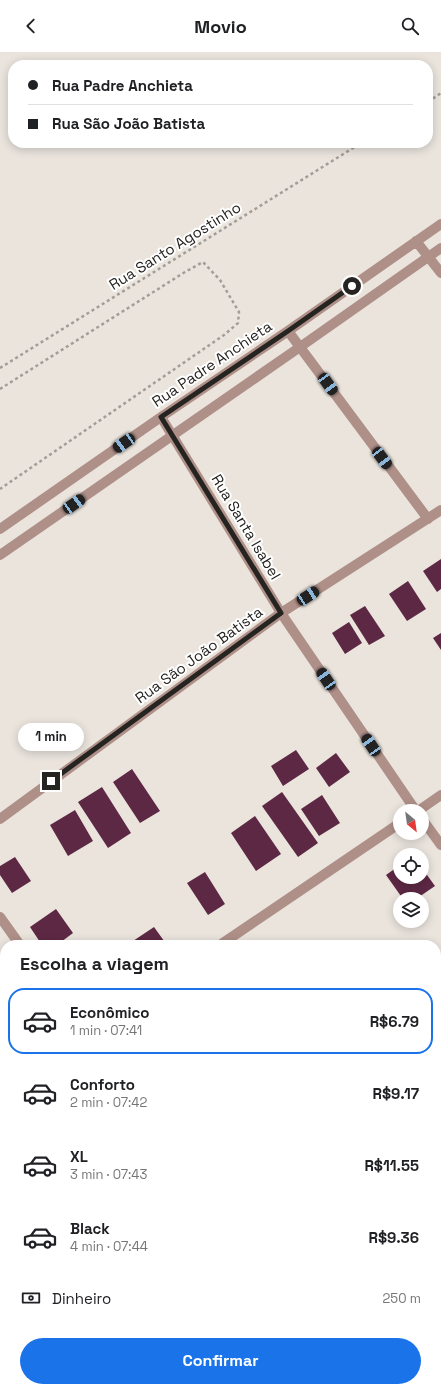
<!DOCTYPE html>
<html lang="pt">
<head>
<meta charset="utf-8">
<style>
	body { margin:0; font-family:"Space Grotesk",sans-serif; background:#f2f2f2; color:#202124; height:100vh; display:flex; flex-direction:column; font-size:15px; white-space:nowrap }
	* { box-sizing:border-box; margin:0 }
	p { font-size:13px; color:#757577 }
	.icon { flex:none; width:22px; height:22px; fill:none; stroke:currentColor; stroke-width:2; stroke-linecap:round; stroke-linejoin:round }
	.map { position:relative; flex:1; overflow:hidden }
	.drawer { position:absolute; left:0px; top:888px; width:441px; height:452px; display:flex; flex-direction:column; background:#fff; border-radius:16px 16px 0 0; box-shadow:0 2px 10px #0003 }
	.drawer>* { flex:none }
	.guide { position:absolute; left:8px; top:8px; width:425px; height:88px; border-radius:16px; box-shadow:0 2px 10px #0003; display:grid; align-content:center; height:88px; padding:0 20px; background:#fff }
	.needle { width:26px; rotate:151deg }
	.tools { position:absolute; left:393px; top:752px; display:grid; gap:8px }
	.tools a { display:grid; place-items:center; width:36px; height:36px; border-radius:50%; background:#fff; box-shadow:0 2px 10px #0003; font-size:20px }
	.end { position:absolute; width:18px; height:18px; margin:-9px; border:5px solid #262421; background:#fff; box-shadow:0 0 0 2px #fff }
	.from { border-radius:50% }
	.bubble { position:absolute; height:28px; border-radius:14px; background:#fff; box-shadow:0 2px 10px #0003; font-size:13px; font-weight:600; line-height:28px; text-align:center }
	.car { position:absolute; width:12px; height:24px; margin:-12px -6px; border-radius:5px; box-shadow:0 0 3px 1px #0007; background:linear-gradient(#222 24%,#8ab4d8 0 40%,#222 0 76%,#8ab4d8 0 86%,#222 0) }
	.guide b { display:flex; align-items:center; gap:14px; height:38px; font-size:15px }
	.guide b+b { border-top:1px solid #e0e0e0 }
	.guide i { width:10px; height:10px; background:#202124 }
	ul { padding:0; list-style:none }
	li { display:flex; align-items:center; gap:12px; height:66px; margin:0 8px 6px; padding:0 12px; border:2px solid transparent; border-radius:16px }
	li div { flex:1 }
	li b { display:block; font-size:15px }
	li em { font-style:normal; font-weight:600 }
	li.on { border-color:#1a73e8 }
	li>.icon { width:36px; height:36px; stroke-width:1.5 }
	h2 { padding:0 20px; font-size:18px; line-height:48px }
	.pay { display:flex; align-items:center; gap:10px; height:44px; padding:0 20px; font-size:15px }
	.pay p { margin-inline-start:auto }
	.button { display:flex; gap:8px; margin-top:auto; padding:8px 20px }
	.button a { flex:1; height:46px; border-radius:24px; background:#1a73e8; color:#fff; font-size:16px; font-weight:600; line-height:46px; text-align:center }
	header { display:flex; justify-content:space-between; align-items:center; height:52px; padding:0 20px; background:#fff; font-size:18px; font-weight:600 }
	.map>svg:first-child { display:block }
</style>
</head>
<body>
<header><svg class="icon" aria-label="back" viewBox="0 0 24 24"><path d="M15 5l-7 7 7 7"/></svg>Movio<svg class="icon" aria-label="search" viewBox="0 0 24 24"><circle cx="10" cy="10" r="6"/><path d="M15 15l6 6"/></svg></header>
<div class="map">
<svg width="441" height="1340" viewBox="0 0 441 1340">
	<rect width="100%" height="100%" fill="#eae4dd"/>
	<path fill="#5d2844" d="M 441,507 L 441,537 L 437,540 L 423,519 Z
		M 408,529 L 426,557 L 407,569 L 389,542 Z
		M 365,554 L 385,584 L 369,593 L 350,563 Z
		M 349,570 L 362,591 L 345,602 L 332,581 Z
		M 441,581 L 441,598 L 433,586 Z
		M 296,698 L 309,717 L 283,734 L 271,714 Z
		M 336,701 L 350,720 L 329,735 L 316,716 Z
		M 132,717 L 160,759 L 140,771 L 113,730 Z
		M 102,735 L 131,781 L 108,796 L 78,750 Z
		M 282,740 L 318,791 L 298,805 L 262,754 Z
		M 322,743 L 340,771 L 319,784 L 301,757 Z
		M 75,758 L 93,789 L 68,804 L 50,773 Z
		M 255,764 L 281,802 L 256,819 L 231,781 Z
		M 15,805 L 31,829 L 12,841 L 0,823 L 0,814 Z
		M 400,813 L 400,825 L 422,825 L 422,816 L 435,834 L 416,847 L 403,847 L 386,823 Z
		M 205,820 L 225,852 L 208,863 L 187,831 Z
		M 56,857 L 73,881 L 57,893 L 42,893 L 30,875 Z
		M 154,875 L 167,893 L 135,893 L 133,889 Z"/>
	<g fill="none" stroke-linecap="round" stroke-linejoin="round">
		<path stroke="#a29d98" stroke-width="2.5" stroke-dasharray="3 3" stroke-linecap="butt" d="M 428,50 L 441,41
			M 0,316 L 361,91
			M 0,337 L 185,220 L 203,210 L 220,228 L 239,260 L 238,271 L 224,283 L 0,437"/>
		<path stroke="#af9089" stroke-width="10" d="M 416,189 L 441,221
			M 288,279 L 428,467
			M 161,365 L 281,561 L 416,759
			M 0,477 L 161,365 L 288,279 L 441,172
			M 0,503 L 300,295 L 441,196
			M 418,759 L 441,743
			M 0,767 L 281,561 L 441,458
			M 422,767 L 441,793
			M 0,865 L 20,893
			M 220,893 L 400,771
			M 436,1030 L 441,1026
			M 0,1044 L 5,1041
			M 436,1312 L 441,1308
			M 327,1335 L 331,1340
			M 0,1336 L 5,1332
			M 395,1340 L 403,1335"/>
	</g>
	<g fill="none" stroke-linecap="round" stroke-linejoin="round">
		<path stroke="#262421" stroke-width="5" d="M 51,729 L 281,561 L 161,365 L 288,279 L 352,234"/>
	</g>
	<g text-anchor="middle" stroke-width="4" stroke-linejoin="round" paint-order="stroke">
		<g font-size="15" fill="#262421" stroke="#fff">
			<text transform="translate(175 194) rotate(-32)" y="5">Rua Santo Agostinho</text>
			<text transform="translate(212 312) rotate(-34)" y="5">Rua Padre Anchieta</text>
			<text transform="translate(246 475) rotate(59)" y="5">Rua Santa Isabel</text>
			<text transform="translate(199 603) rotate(-36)" y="5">Rua São João Batista</text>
		</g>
	</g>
</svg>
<div class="tools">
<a><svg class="needle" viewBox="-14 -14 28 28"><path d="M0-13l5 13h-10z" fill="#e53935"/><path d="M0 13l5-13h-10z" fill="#757577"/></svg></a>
<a><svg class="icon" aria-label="locate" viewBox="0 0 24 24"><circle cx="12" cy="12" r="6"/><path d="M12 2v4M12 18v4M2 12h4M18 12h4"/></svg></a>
<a><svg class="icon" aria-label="layers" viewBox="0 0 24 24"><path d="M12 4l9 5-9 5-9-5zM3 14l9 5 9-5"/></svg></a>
</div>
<i class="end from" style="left:352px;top:234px"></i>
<i class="end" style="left:51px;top:729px"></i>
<div class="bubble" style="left:18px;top:671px;width:66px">1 min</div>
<i class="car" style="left:328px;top:332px;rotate:144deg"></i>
<i class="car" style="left:124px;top:391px;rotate:235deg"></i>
<i class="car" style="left:382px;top:406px;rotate:143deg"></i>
<i class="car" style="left:74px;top:452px;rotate:55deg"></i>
<i class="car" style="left:308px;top:544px;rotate:57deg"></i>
<i class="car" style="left:326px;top:627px;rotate:326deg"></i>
<i class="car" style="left:371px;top:693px;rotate:326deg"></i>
<div class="guide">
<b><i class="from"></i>Rua Padre Anchieta</b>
<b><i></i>Rua São João Batista</b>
</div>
<section class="drawer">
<h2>Escolha a viagem</h2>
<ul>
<li class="on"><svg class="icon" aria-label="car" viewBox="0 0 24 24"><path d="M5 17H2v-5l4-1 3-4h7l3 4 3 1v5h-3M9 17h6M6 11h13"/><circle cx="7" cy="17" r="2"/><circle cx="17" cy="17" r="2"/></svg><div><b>Econômico</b><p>1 min · 07:41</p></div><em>R$6.79</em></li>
<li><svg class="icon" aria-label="car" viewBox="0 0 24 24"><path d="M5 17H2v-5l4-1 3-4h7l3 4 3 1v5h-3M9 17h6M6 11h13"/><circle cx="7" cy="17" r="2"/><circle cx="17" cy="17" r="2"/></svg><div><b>Conforto</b><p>2 min · 07:42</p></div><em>R$9.17</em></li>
<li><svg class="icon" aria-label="car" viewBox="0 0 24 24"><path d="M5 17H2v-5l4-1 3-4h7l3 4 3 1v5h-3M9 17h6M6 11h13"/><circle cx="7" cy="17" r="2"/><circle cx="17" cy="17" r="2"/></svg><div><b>XL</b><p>3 min · 07:43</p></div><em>R$11.55</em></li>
<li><svg class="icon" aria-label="car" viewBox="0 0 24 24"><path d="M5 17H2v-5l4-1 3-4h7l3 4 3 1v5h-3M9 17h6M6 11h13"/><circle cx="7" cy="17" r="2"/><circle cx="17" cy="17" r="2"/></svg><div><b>Black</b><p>4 min · 07:44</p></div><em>R$9.36</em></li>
</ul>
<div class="pay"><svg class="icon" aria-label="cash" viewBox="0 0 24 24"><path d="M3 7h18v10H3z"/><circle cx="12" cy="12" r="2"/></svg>Dinheiro<p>250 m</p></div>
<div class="button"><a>Confirmar</a></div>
</section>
</div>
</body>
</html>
